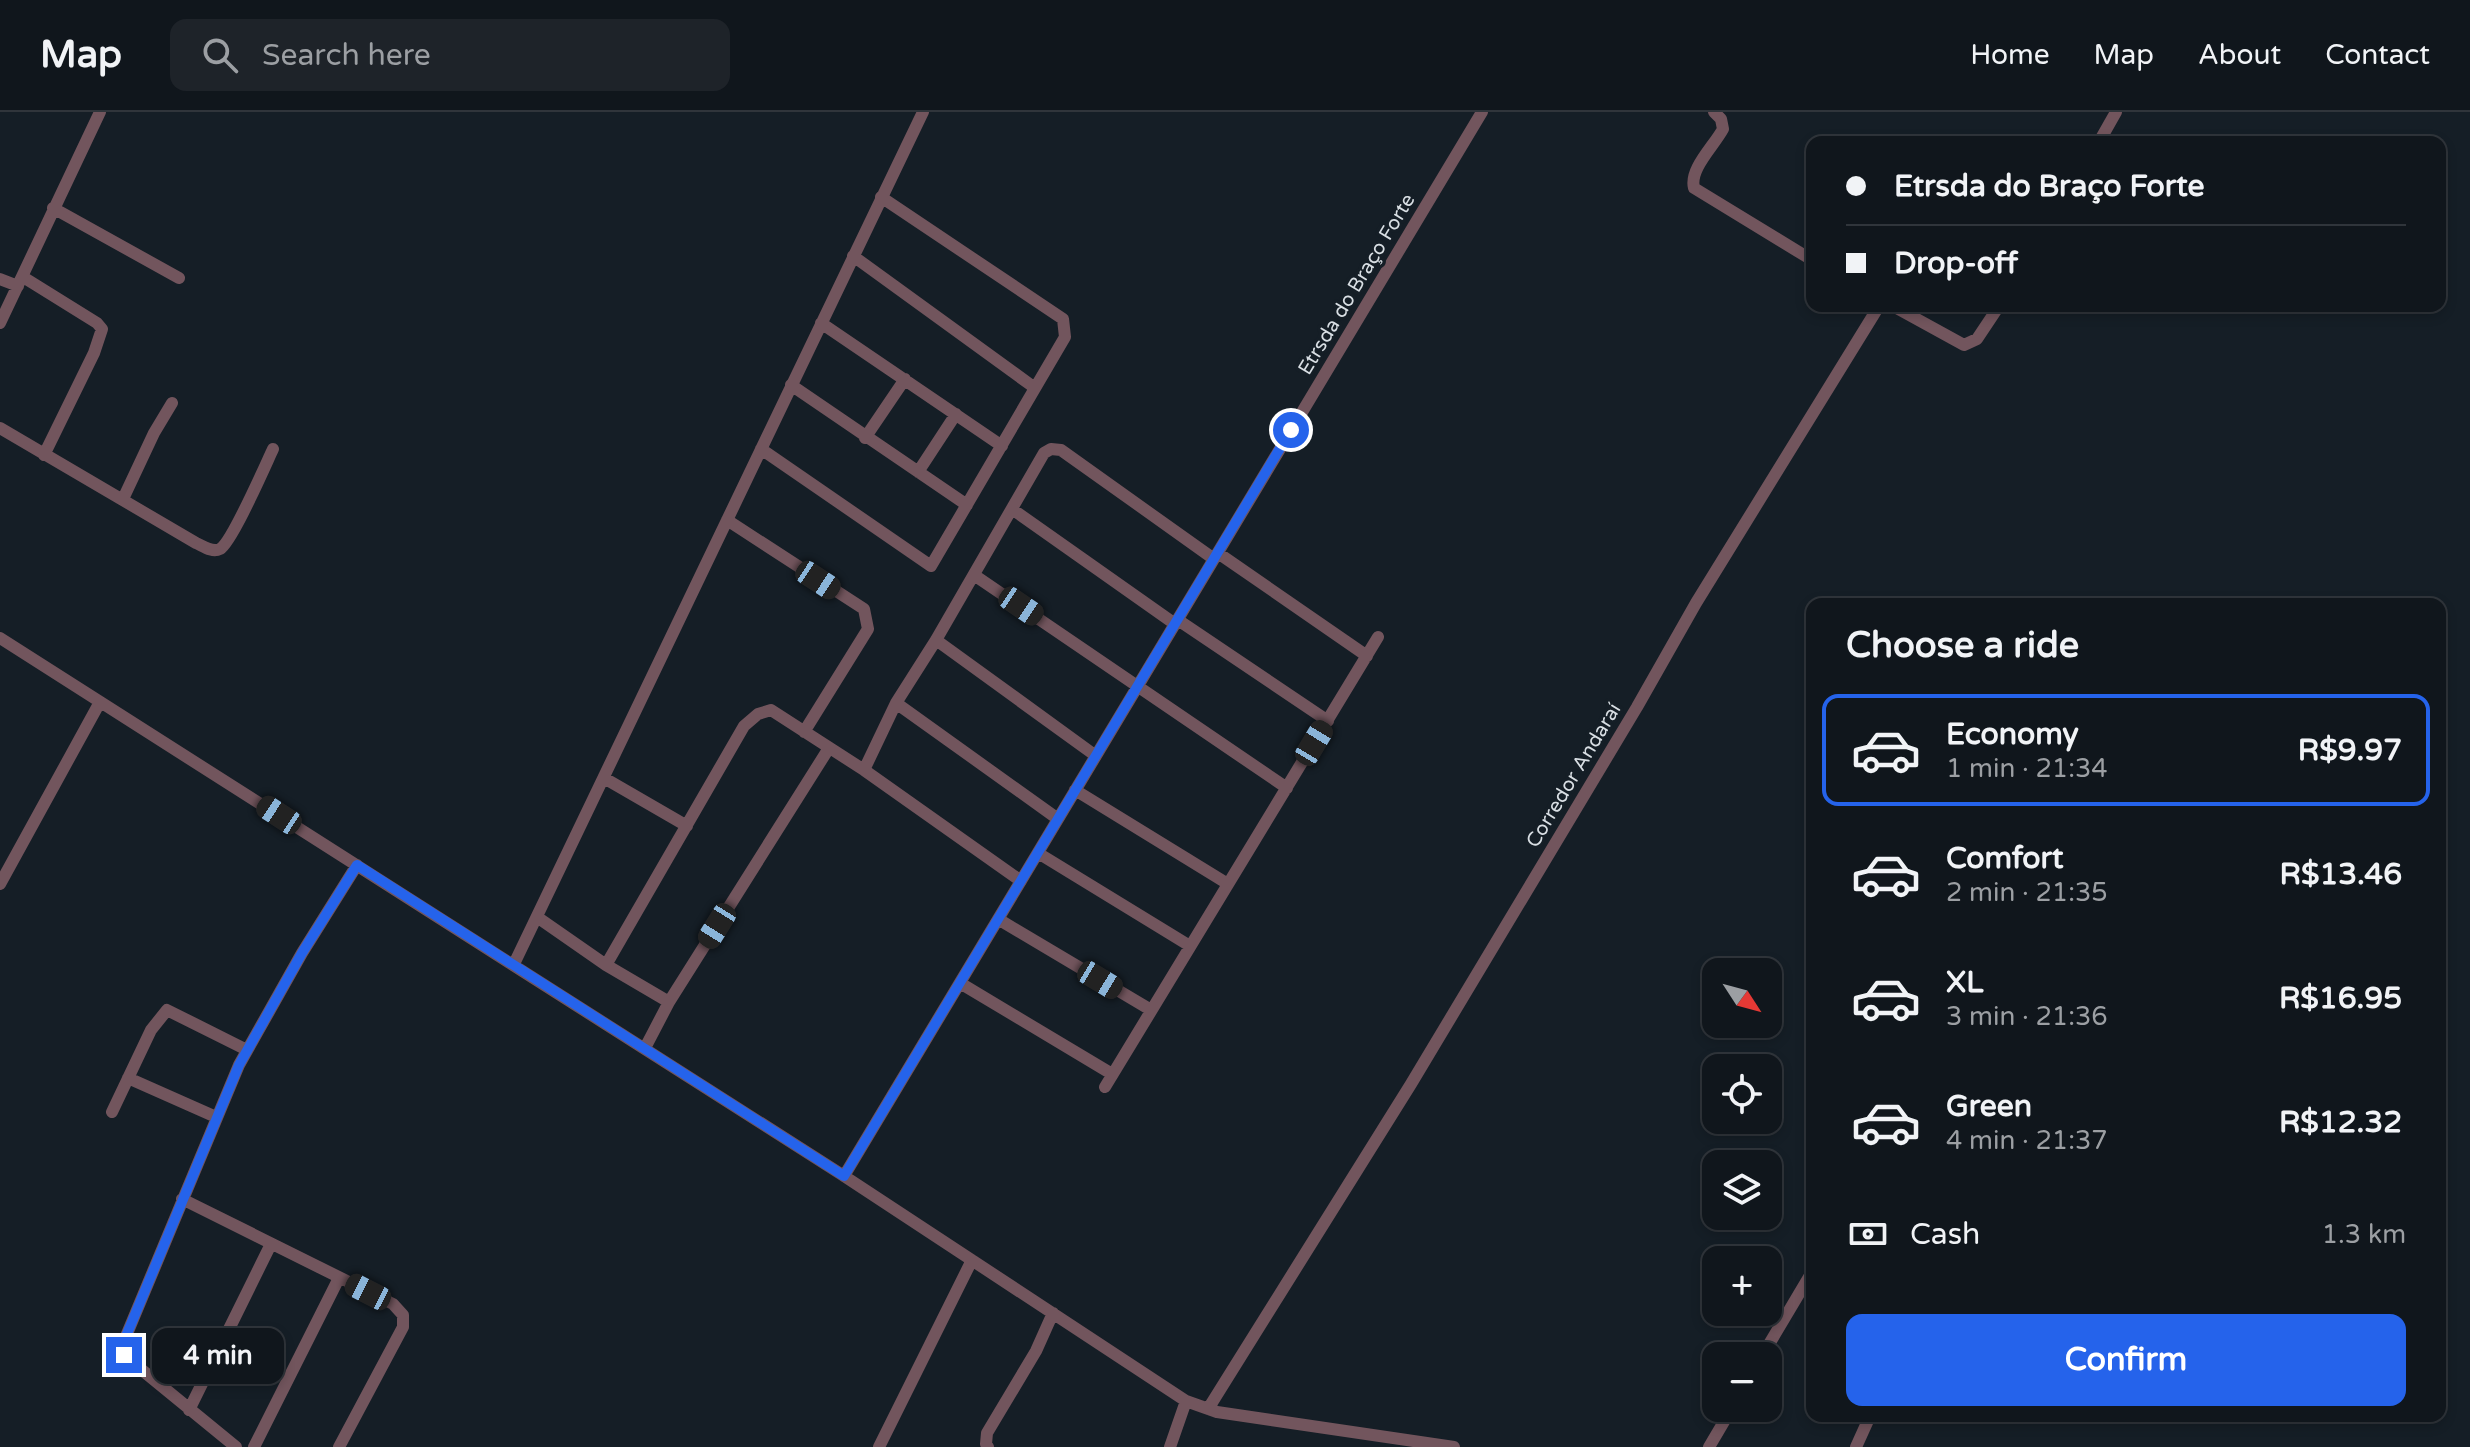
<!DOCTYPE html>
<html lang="en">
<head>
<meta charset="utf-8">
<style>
	body { margin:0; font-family:"Varela Round",sans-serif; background:#1e2329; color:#f1f3f6; height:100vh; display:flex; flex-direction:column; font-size:30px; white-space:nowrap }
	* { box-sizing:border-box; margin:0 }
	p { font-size:26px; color:#9c9fa3 }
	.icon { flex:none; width:44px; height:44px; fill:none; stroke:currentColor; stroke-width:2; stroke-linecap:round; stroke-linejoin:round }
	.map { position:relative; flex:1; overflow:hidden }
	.side { position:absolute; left:1806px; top:486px; width:640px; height:824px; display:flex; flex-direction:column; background:#10161c; border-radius:16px; box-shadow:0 4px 12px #0003,0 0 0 2px #30353b }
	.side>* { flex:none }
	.hud { position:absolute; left:1806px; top:24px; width:640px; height:176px; border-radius:16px; box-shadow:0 4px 12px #0003,0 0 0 2px #30353b; display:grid; align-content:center; height:176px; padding:0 40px; background:#10161c }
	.needle { width:52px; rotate:126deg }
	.fabs { position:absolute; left:1702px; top:846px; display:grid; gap:16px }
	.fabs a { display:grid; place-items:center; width:80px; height:80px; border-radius:16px; background:#10161c; box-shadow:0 4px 12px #0003,0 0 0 2px #30353b; font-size:40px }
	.end { position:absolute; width:36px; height:36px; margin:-18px; border:10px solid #2563eb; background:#fff; box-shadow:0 0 0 4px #fff }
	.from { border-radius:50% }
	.bubble { position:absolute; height:56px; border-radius:16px; background:#10161c; box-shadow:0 4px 12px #0003,0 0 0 2px #30353b; font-size:26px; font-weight:700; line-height:56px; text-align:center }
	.car { position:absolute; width:24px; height:48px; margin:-24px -12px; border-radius:10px; box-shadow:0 0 6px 2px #0007; background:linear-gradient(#222 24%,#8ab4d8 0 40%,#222 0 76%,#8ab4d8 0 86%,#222 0) }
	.hud b { display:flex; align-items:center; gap:28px; height:76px; font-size:30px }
	.hud b+b { border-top:2px solid #30353b }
	.hud i { width:20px; height:20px; background:#f1f3f6 }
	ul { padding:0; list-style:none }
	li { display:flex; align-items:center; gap:24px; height:112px; margin:0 16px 12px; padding:0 24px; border:4px solid transparent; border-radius:16px }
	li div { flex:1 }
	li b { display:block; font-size:30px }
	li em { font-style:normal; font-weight:700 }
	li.on { border-color:#2563eb }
	li>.icon { width:72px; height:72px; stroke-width:1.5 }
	h2 { padding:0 40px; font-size:36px; line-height:96px }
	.pay { display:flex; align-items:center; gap:20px; height:88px; padding:0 40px; font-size:30px }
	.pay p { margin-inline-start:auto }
	.button { display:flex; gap:16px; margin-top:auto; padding:16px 40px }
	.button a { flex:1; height:92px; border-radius:16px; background:#2563eb; color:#fff; font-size:32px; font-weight:700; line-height:92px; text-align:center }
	header { display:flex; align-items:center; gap:48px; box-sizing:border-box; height:112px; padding:0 40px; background:#10161c; border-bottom:2px solid #30353b }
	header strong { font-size:38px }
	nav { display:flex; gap:44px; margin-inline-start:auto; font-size:28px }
	.search { width:560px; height:72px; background:#1e2329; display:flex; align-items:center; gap:20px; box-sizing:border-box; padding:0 28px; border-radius:16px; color:#9c9fa3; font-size:30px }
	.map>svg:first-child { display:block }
</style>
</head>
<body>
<header>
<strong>Map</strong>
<div class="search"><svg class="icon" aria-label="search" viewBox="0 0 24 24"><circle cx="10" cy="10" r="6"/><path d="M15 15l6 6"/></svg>Search here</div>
<nav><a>Home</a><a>Map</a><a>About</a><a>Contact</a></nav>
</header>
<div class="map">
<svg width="2470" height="1335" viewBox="0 0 2470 1335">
	<rect width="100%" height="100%" fill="#151e26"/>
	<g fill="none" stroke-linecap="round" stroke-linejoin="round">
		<path stroke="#72555d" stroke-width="12" d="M 1714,0 L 1721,7 L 1723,17 C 1714,34 1689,57 1694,76 L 1812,148
			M 2099,30 L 2116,0
			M 53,96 L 179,166
			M 853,144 L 1035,276
			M 23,165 L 97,211 L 102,217 L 94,241 L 44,343
			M 0,167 L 18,174
			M 1893,194 L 1964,233 L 1977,227 L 1999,194
			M 0,211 L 100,0
			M 821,211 L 1002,334
			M 791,273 L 967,393
			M 0,316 L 196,431 C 203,434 212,441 220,437 C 232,430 265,354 273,337
			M 865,326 L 905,267
			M 761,337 L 931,454 L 1065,225 L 1063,207 L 881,85
			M 918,360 L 956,302
			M 123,387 L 154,321 L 172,291
			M 1012,397 L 1175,512
			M 727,408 L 864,497 L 868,517 L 804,620
			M 1218,441 L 1367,544
			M 974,463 L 1287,676
			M 1178,508 L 1328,609
			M 0,526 L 844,1064 L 1186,1289 L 1217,1300 L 1454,1335
			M 936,528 L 1096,644
			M 896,591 L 1058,707
			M 604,666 L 687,714
			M 1075,678 L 1228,772
			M 1038,741 L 1190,834
			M 1021,769 L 864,658 L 896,591 L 936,528 L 1044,341 L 1051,337 L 1061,338 L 1214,447
			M 0,772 L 100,590
			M 537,805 L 606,853 L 669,890
			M 998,807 L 1151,898
			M 514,852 L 923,0
			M 606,853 L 744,614 L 758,602 L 771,598 L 864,658
			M 960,871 L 1112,962
			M 645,936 L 669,890 L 829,636
			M 128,966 L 216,1005
			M 1105,975 L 1378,525
			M 112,1000 L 151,918 L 167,898 L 247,938
			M 844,1064 L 1482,0
			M 182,1087 L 393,1192 L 403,1203 L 403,1215 L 339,1335
			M 1762,1244 L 1812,1160
			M 1208,1297 L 1411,972 L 1637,595 L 1696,491 L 1879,194
			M 189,1298 L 271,1132
			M 236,1335 L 131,1249 L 124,1243 L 124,1229 L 239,953 L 302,841 L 357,753
			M 254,1335 L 339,1166
			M 879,1335 L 972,1148
			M 988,1335 L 986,1332 L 987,1321 L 1036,1239 L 1053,1201
			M 1170,1335 L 1186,1289
			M 1709,1335 L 1732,1296
			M 1856,1335 L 1870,1304"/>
	</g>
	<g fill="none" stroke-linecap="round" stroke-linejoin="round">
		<path stroke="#2563eb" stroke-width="10" d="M 124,1243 L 124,1229 L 239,953 L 302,841 L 357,753 L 844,1064 L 1291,318"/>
	</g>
	<g text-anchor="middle" stroke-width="7" stroke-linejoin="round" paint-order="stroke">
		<g font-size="20" fill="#d8dee3" stroke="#151e26">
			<text transform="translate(1356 172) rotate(-59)" y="7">Etrsda do Braço Forte</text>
			<text transform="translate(1573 663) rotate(-59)" y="7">Corredor Andaraí</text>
		</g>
	</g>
</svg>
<div class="fabs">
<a><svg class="needle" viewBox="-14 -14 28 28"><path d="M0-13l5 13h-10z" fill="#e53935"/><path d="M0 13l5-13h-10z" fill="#9c9fa3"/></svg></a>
<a><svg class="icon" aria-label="locate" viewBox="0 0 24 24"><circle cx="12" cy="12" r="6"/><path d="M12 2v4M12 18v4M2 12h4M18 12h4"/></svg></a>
<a><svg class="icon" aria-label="layers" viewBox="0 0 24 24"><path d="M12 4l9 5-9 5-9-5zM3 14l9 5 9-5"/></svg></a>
<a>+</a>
<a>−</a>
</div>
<i class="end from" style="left:1291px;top:318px"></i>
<i class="end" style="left:124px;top:1243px"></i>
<div class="bubble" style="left:152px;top:1216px;width:132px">4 min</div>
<i class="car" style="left:818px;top:468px;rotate:123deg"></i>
<i class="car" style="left:1021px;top:494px;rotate:124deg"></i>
<i class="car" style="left:1314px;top:631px;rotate:31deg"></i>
<i class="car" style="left:279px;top:703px;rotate:303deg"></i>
<i class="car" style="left:717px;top:814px;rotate:212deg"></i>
<i class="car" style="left:1100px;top:868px;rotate:121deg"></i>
<i class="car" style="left:368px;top:1180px;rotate:297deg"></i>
<div class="hud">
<b><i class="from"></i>Etrsda do Braço Forte</b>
<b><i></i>Drop-off</b>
</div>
<section class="side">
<h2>Choose a ride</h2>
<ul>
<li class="on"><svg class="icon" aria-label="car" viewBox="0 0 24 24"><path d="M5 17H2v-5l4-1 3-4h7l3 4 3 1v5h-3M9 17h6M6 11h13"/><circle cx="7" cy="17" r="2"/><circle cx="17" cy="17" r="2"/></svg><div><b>Economy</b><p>1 min · 21:34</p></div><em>R$9.97</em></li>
<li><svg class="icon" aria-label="car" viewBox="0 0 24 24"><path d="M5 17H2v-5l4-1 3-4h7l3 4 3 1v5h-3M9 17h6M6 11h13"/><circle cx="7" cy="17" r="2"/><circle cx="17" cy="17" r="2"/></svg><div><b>Comfort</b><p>2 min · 21:35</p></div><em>R$13.46</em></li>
<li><svg class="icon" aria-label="car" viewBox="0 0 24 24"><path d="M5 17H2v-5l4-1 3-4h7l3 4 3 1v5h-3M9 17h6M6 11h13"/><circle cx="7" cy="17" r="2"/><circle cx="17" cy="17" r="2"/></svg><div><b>XL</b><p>3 min · 21:36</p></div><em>R$16.95</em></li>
<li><svg class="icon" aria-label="car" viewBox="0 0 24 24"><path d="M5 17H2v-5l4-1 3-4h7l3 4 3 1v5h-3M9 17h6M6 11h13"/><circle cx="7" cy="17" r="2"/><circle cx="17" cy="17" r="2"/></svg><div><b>Green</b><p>4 min · 21:37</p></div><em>R$12.32</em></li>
</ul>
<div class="pay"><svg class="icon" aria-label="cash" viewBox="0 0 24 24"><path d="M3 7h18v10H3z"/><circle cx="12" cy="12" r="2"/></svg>Cash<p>1.3 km</p></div>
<div class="button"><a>Confirm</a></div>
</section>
</div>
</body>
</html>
